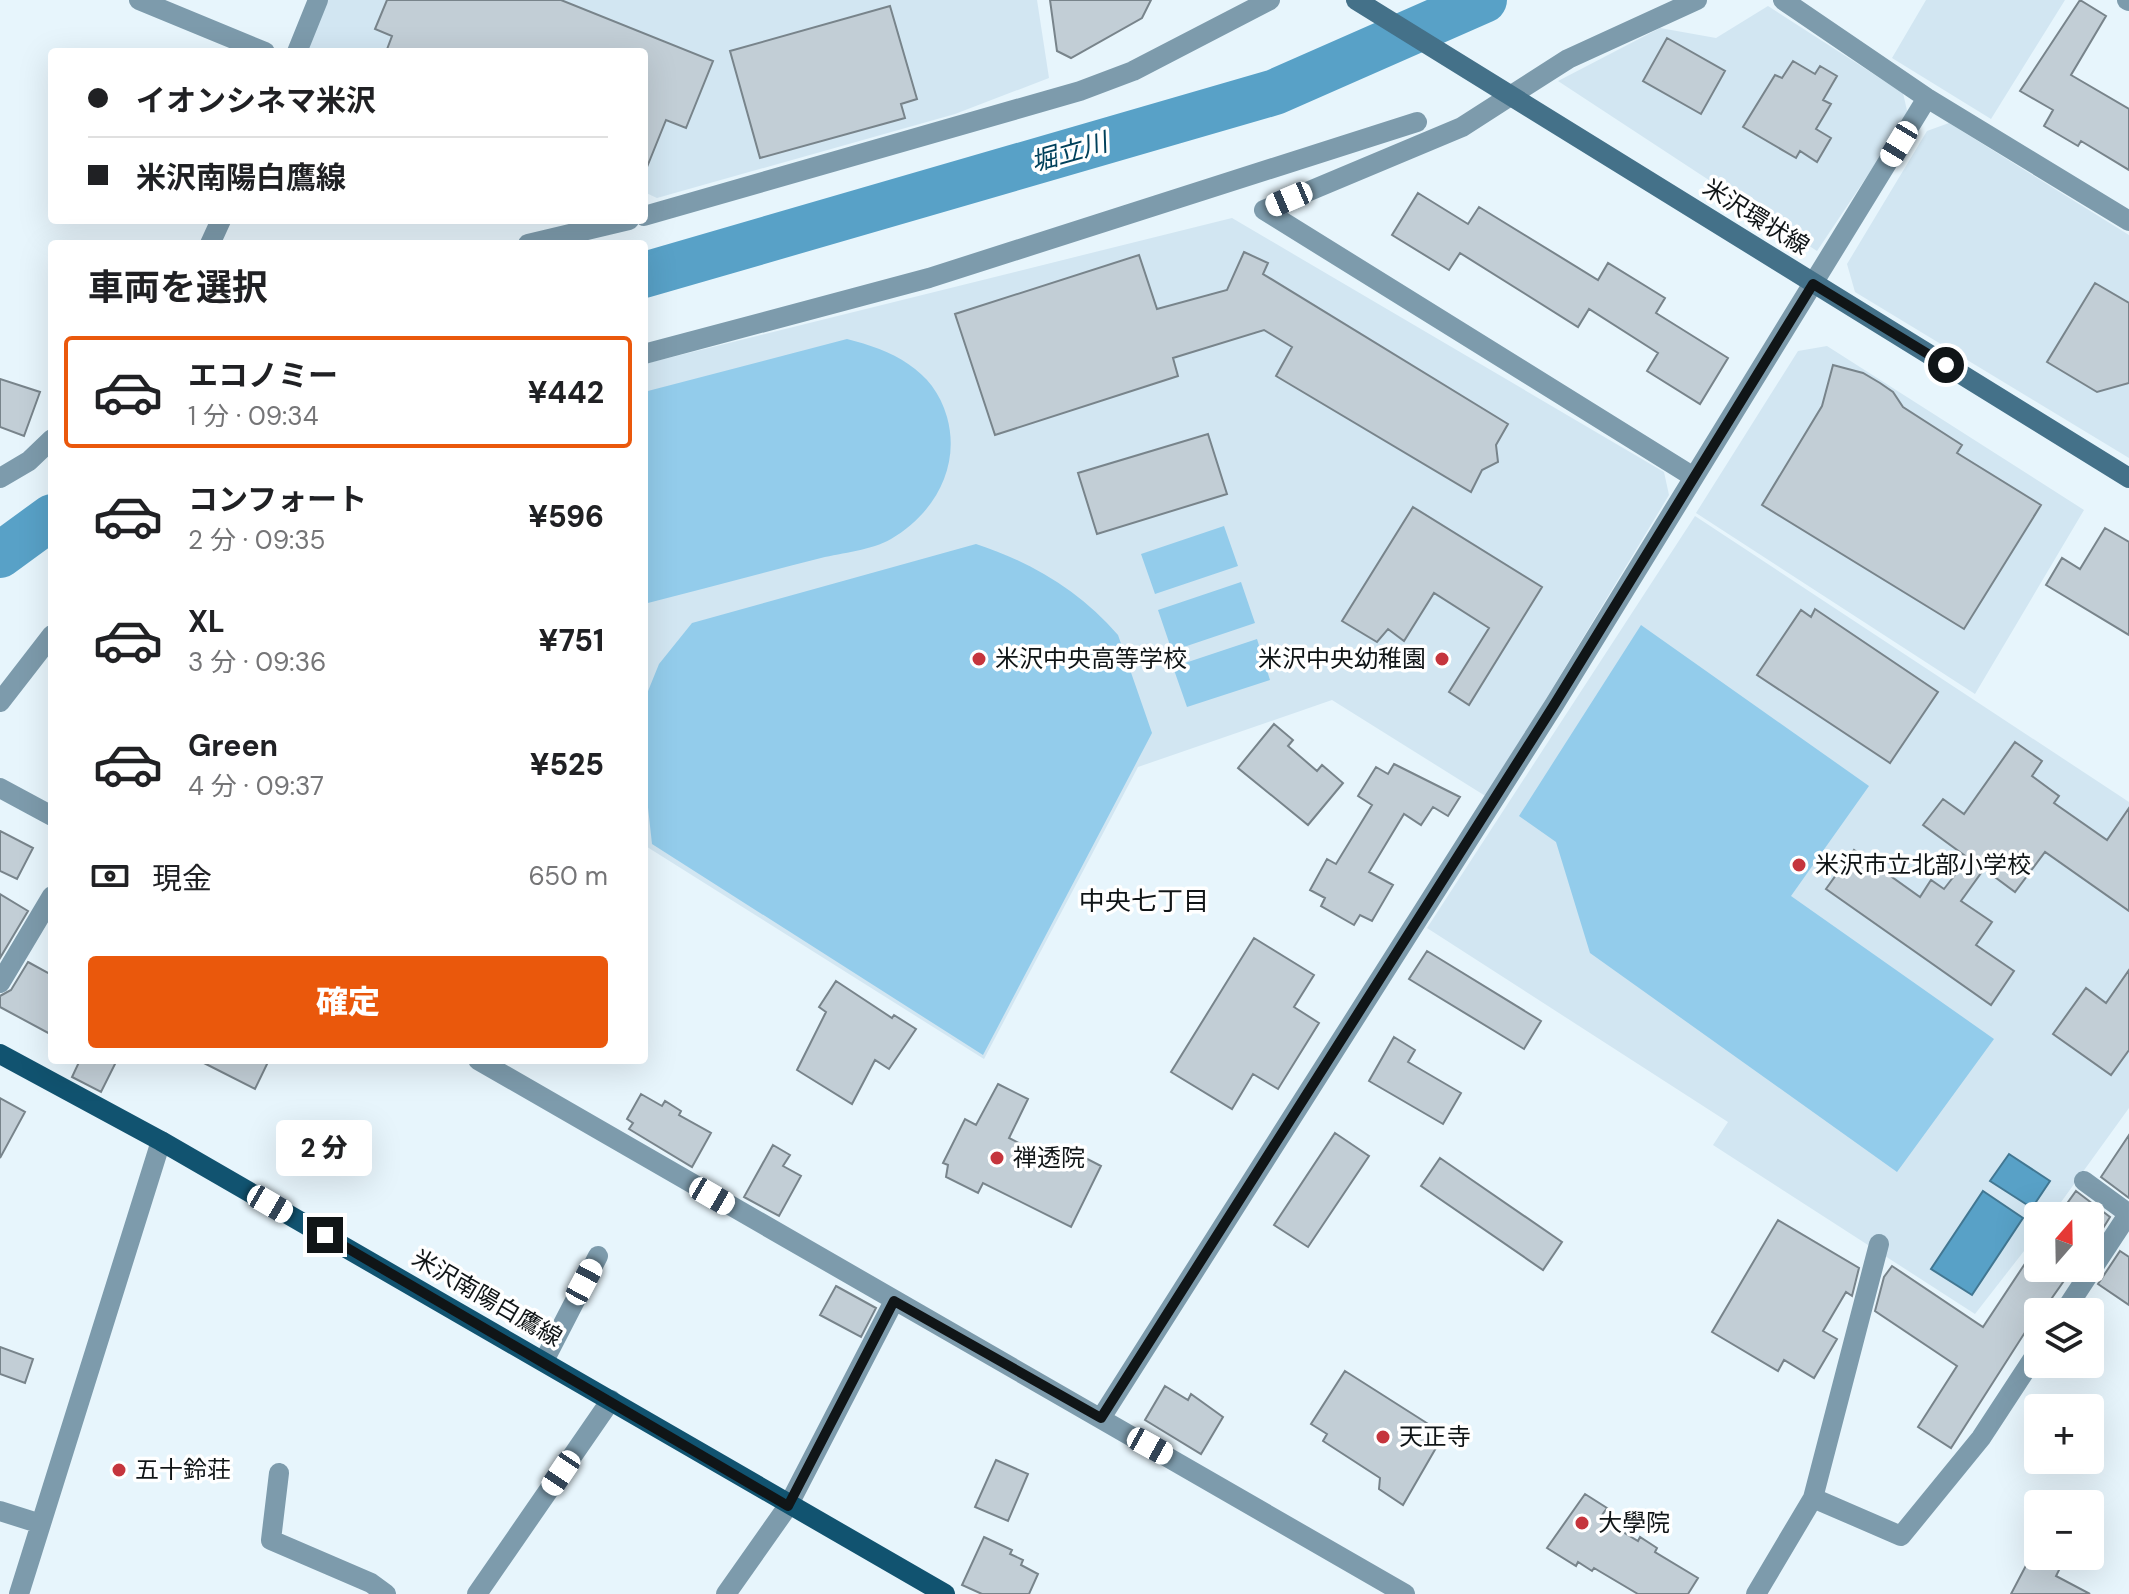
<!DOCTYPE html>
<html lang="ja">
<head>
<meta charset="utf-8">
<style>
	body { margin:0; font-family:"DM Sans","Noto Sans JP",sans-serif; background:#f6f6f6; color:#202124; height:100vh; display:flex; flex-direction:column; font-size:30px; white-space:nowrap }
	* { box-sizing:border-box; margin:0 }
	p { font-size:26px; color:#757577 }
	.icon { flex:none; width:44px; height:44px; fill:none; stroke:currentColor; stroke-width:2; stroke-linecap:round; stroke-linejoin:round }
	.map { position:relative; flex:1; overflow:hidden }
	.panel { position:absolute; left:48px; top:240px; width:600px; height:824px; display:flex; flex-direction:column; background:#fff; border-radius:8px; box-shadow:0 8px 32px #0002 }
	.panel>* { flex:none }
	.hud { position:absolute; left:48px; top:48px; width:600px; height:176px; border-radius:8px; box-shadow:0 8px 32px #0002; display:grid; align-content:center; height:176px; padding:0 40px; background:#fff }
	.needle { width:52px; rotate:20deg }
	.fabs { position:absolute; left:2024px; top:1202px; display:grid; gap:16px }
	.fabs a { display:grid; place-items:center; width:80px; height:80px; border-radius:8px; background:#fff; box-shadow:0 8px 32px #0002; font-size:40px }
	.end { position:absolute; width:36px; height:36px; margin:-18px; border:10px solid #101517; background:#fff; box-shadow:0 0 0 4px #fff }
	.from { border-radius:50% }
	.bubble { position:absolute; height:56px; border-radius:8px; background:#fff; box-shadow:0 8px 32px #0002; font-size:26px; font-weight:800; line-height:56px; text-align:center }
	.car { position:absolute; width:24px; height:48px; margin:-24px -12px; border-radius:10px; box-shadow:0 0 6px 2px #0007; background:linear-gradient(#fff 24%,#345 0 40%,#fff 0 76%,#345 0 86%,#fff 0) }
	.hud b { display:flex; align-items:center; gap:28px; height:76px; font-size:30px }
	.hud b+b { border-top:2px solid #e0e0e0 }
	.hud i { width:20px; height:20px; background:#202124 }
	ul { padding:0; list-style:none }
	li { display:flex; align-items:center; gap:24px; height:112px; margin:0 16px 12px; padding:0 24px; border:4px solid transparent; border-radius:8px }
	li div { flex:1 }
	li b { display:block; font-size:30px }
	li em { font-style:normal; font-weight:800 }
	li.current { border-color:#ea580c }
	li>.icon { width:72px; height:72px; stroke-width:1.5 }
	h2 { padding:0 40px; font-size:36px; line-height:96px }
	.pay { display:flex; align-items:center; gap:20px; height:88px; padding:0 40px; font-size:30px }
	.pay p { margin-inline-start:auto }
	.primary-button { display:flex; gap:16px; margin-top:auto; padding:16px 40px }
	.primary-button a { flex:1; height:92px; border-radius:8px; background:#ea580c; color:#fff; font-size:32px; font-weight:800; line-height:92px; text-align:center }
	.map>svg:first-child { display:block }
</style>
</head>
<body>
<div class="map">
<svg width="2129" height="1594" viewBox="0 0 2129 1594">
	<rect width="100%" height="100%" fill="#e7f5fc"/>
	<path fill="#d2e6f2" d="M 328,0 L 1037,0 L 1049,78 L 955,114 L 657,198 L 644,192 L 644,52 L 307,52 Z
		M 1926,0 L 2065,0 L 1991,119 L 1892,58 Z
		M 1768,6 L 1903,93 L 1908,115 L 1817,251 L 1558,81 L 1660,28 L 1716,38 Z
		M 1949,123 L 2129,235 L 2129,458 L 1855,292 L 1847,264 L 1927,131 Z
		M 1232,218 L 1664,472 L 1669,495 L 1487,797 L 1332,700 L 1138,767 L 984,1059 L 644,845 L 644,364 Z
		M 1827,346 L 2084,510 L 1975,694 L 1696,513 L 1798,351 Z
		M 1695,516 L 2129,802 L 2129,1108 L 2051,1216 L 2038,1216 L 2038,1233 L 1975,1314 L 1713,1145 L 1728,1122 L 1427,928 Z"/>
	<path fill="#93cceb" d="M 847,339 C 891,350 934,369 947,417 C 961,467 934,514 891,539 C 872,550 842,553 821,558 C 762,573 703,589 644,604 L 644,392 Z
		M 1224,526 L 1238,566 L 1155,594 L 1141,554 Z
		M 976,544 C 1031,562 1080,591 1118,635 L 1152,733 L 983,1055 L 652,844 L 644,771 L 644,701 L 659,664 L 692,623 Z
		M 1241,582 L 1255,623 L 1172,651 L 1158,610 Z
		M 1641,625 L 1869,786 L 1791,896 L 1994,1039 L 1897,1172 L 1590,953 L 1556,842 L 1519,816 Z
		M 1257,639 L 1270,680 L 1187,707 L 1173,667 Z"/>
	<path fill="#58a1c7" stroke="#427792" stroke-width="2" d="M 2009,1154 L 2050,1181 L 2032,1208 L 1990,1181 Z
		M 1983,1191 L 2023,1218 L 1972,1295 L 1931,1269 Z"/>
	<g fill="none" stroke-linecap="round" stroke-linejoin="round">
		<path stroke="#58a1c7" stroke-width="46" d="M 644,275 L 1275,92 L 1484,0
			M 0,555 L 52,517"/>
	</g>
	<path fill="#c2ced6" stroke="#78848b" stroke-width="2" d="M 387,0 L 561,0 L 713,61 L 686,128 L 666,120 L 645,172 L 644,52 L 386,52 L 392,36 L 375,29 Z
		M 1050,0 L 1151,0 L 1142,18 L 1071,58 L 1057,51 Z
		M 2080,0 L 2106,16 L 2071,75 L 2129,109 L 2129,170 L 2081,141 L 2078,146 L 2044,126 L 2053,110 L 2020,91 Z
		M 890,6 L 917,99 L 901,104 L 905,118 L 760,158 L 730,51 Z
		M 1667,38 L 1725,71 L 1701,114 L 1643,81 Z
		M 1793,61 L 1815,74 L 1820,66 L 1837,76 L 1823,100 L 1831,104 L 1816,129 L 1831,138 L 1817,162 L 1800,151 L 1796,158 L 1743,127 L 1775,75 L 1782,78 Z
		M 1418,193 L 1468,224 L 1479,207 L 1598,280 L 1608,263 L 1665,298 L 1656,313 L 1728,358 L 1700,404 L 1647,371 L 1658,353 L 1589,309 L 1578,327 L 1460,253 L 1449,270 L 1392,235 Z
		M 1244,252 L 1268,263 L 1263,274 L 1508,424 L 1496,445 L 1498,462 L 1482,470 L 1471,492 L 1276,376 L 1292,347 L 1264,330 L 1173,358 L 1178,376 L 995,435 L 955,314 L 1139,255 L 1157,309 L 1227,290 Z
		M 2095,283 L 2129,303 L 2129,383 L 2097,392 L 2047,362 Z
		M 1833,365 L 1863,373 L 1880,383 L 1893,392 L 1903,407 L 1962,445 L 1957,453 L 2041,505 L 1964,629 L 1762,505 L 1822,406 Z
		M 0,379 L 40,392 L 24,436 L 0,427 Z
		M 1208,434 L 1227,494 L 1097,534 L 1078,473 Z
		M 1413,507 L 1542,587 L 1469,705 L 1449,692 L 1489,628 L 1434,593 L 1404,641 L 1388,629 L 1377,642 L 1342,621 Z
		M 2105,528 L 2129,542 L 2129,635 L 2046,585 L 2062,558 L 2080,569 Z
		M 1815,609 L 1938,692 L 1890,763 L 1757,675 L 1801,610 L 1811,617 Z
		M 1274,724 L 1293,740 L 1288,746 L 1317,771 L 1322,765 L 1343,783 L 1308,825 L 1238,768 Z
		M 2015,742 L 2042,761 L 2032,776 L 2059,796 L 2054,803 L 2107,840 L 2129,808 L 2129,911 L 2045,852 L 2015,892 L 1984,869 L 1961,901 L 1992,922 L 1976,945 L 2014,971 L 1991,1005 L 1826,889 L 1854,850 L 1920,897 L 1931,880 L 1944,889 L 1968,858 L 1923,825 L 1943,799 L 1964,814 Z
		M 1394,764 L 1460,797 L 1448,816 L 1433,807 L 1421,825 L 1404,814 L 1369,872 L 1393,885 L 1372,921 L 1360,915 L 1354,925 L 1321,906 L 1325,898 L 1310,890 L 1327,859 L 1336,864 L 1372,805 L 1358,796 L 1376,767 L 1388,774 Z
		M 0,831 L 33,848 L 17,879 L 0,871 Z
		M 0,894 L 28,911 L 0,958 Z
		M 1254,938 L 1314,975 L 1294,1007 L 1319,1023 L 1278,1089 L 1253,1074 L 1232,1109 L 1171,1072 Z
		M 1427,951 L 1541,1021 L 1524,1049 L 1409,979 Z
		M 28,962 L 52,975 L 52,1035 L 0,1007 L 0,996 L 11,990 Z
		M 2129,970 L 2129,1050 L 2111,1075 L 2053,1034 L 2086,988 L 2106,1003 Z
		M 836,981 L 892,1018 L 894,1015 L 916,1029 L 889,1069 L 875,1060 L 852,1104 L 797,1070 L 826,1012 L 819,1007 Z
		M 1394,1037 L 1415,1050 L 1408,1062 L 1461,1093 L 1443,1124 L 1369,1081 Z
		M 80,1060 L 117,1060 L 101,1092 L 72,1077 Z
		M 198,1060 L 269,1060 L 255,1089 Z
		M 998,1084 L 1028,1099 L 1009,1138 L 1069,1168 L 1076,1153 L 1101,1166 L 1071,1227 L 983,1183 L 978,1193 L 946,1177 L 948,1165 L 943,1163 L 965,1119 L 976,1125 Z
		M 641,1094 L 662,1106 L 665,1101 L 681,1111 L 679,1115 L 711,1133 L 692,1167 L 629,1129 L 633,1123 L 627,1119 Z
		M 0,1098 L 25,1112 L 0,1158 Z
		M 1335,1133 L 1369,1156 L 1308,1247 L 1274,1225 Z
		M 2129,1135 L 2129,1198 L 2101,1177 Z
		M 773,1145 L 790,1155 L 783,1166 L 801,1176 L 779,1216 L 744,1197 Z
		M 1440,1158 L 1562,1242 L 1543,1270 L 1421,1186 Z
		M 2076,1191 L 2110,1217 L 2090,1249 L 2090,1216 L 2058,1216 Z
		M 1778,1220 L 1859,1268 L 1852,1296 L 1846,1292 L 1823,1331 L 1837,1339 L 1814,1378 L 1784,1360 L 1778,1371 L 1712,1332 Z
		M 2038,1244 L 2038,1268 L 2073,1268 L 2042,1312 L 2038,1312 L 1951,1448 L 1918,1427 L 1957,1366 L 1875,1311 L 1884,1277 L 1892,1266 L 1983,1327 Z
		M 2120,1251 L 2129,1257 L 2129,1305 L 2098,1284 Z
		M 836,1286 L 876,1308 L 861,1337 L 820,1315 Z
		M 0,1347 L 33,1359 L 25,1383 L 0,1374 Z
		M 1345,1371 L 1444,1434 L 1403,1505 L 1379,1489 L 1380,1478 L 1323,1441 L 1327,1434 L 1311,1424 Z
		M 1165,1386 L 1188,1400 L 1191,1394 L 1223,1417 L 1201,1454 L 1145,1420 Z
		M 996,1460 L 1028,1474 L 1008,1521 L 975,1507 Z
		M 1585,1494 L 1607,1508 L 1600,1518 L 1638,1541 L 1640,1537 L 1657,1548 L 1655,1552 L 1698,1578 L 1688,1594 L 1638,1594 L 1594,1568 L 1592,1571 L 1578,1562 L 1576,1566 L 1547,1548 Z
		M 984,1537 L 1012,1550 L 1010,1554 L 1023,1560 L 1021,1565 L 1038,1574 L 1029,1594 L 982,1594 L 962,1585 Z
		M 2031,1556 L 2066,1556 L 2056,1576 L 2090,1594 L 2011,1594 Z"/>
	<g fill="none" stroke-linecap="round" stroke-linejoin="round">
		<path stroke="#7d9bac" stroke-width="20" d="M 139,0 L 265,52
			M 1783,0 L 1927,98 L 2129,221
			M 2127,0 L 2129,1
			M 297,52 L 318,0
			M 1264,210 L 1692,476
			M 1264,210 L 1462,127 L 1568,59 L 1697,0
			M 644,216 L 1080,91 L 1133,71 L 1270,0
			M 210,244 L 221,220
			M 528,244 L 629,220
			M 644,354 L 929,278 L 1417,122
			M 0,478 L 29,461 L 52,439
			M 0,702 L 52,635
			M 0,788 L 52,816
			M 0,983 L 52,896
			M 478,1060 L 1405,1594
			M 2084,1181 L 2129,1214
			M 2064,1312 L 2129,1213
			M 544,1361 L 598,1256
			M 1101,1418 L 1554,705 L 1927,98
			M 279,1473 L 271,1540 L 371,1583 L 386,1594
			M 1813,1498 L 1901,1536 L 1981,1438 L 2038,1351
			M 0,1511 L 41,1524
			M 19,1594 L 161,1141
			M 477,1594 L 611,1400
			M 726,1594 L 788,1506 L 894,1301
			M 1756,1594 L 1813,1498 L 1879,1244"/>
		<path stroke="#447189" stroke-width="20" d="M 1356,0 L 2129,478"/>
		<path stroke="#115370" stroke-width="20" d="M 0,1054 L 161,1141 L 945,1594"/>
	</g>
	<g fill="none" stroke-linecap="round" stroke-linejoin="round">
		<path stroke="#101517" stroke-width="10" d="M 325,1235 L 788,1506 L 894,1301 L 1101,1418 L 1554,705 L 1813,284 L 1946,365"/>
	</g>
	<g fill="#c5353d" stroke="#fff" stroke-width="3">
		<circle cx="979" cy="659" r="8"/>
		<circle cx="1442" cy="659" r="8"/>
		<circle cx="1799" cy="865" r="8"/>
		<circle cx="997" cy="1158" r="8"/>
		<circle cx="1383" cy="1437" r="8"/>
		<circle cx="119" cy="1470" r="8"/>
		<circle cx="1582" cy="1523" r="8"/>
	</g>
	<g text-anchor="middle" stroke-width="7" stroke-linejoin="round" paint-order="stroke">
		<g font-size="24" fill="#101517" stroke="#fff">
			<text transform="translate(1756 217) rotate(32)" y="8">米沢環状線</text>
			<text transform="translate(487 1298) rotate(30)" y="8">米沢南陽白鷹線</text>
		</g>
		<g font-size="24" fill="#101517" stroke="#fff" text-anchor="start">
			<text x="995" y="667">米沢中央高等学校</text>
			<text x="1426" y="667" text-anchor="end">米沢中央幼稚園</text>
			<text x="1815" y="873">米沢市立北部小学校</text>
			<text x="1013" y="1166">禅透院</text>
			<text x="1399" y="1445">天正寺</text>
			<text x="135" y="1478">五十鈴荘</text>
			<text x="1598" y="1531">大學院</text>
		</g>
		<g font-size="26" font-style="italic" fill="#00415b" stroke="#fff">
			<text transform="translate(1069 152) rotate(-16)" y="9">堀立川</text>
		</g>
		<g font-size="26" fill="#101517" stroke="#fff">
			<text x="1144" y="910">中央七丁目</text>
		</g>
	</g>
</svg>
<div class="fabs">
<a><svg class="needle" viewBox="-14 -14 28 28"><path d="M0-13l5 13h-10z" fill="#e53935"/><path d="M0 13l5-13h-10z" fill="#757577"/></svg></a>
<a><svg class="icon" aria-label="layers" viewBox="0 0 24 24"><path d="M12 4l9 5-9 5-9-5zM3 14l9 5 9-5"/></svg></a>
<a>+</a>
<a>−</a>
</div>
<i class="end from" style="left:1946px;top:365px"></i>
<i class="end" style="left:325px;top:1235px"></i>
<div class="bubble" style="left:276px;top:1120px;width:96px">2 分</div>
<i class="car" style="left:1899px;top:144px;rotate:211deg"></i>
<i class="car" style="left:1289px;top:199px;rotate:247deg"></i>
<i class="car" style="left:712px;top:1196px;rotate:120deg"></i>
<i class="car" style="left:270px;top:1204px;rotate:120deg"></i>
<i class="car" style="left:584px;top:1282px;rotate:28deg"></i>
<i class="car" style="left:1150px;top:1446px;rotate:119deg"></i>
<i class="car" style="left:561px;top:1473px;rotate:214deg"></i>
<div class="hud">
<b><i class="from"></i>イオンシネマ米沢</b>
<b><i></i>米沢南陽白鷹線</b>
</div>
<section class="panel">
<h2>車両を選択</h2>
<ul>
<li class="current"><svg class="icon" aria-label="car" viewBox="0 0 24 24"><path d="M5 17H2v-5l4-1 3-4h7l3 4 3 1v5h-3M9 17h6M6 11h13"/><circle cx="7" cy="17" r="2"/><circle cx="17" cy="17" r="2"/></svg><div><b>エコノミー</b><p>1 分 · 09:34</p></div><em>¥442</em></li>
<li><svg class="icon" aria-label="car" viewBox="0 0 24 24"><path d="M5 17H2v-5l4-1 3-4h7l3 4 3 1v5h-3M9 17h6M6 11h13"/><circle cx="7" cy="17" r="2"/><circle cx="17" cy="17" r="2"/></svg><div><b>コンフォート</b><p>2 分 · 09:35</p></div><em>¥596</em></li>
<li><svg class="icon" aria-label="car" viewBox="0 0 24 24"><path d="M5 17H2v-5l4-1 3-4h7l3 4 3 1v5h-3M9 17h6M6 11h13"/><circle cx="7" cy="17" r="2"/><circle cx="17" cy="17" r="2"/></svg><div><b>XL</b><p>3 分 · 09:36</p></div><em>¥751</em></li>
<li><svg class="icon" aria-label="car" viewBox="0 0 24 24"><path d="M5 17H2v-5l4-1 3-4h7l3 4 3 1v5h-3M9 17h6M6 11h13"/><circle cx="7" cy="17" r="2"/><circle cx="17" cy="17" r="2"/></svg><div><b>Green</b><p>4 分 · 09:37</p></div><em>¥525</em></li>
</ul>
<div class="pay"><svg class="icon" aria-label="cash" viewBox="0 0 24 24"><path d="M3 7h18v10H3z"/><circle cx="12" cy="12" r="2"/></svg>現金<p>650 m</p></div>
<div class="primary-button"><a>確定</a></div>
</section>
</div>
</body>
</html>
